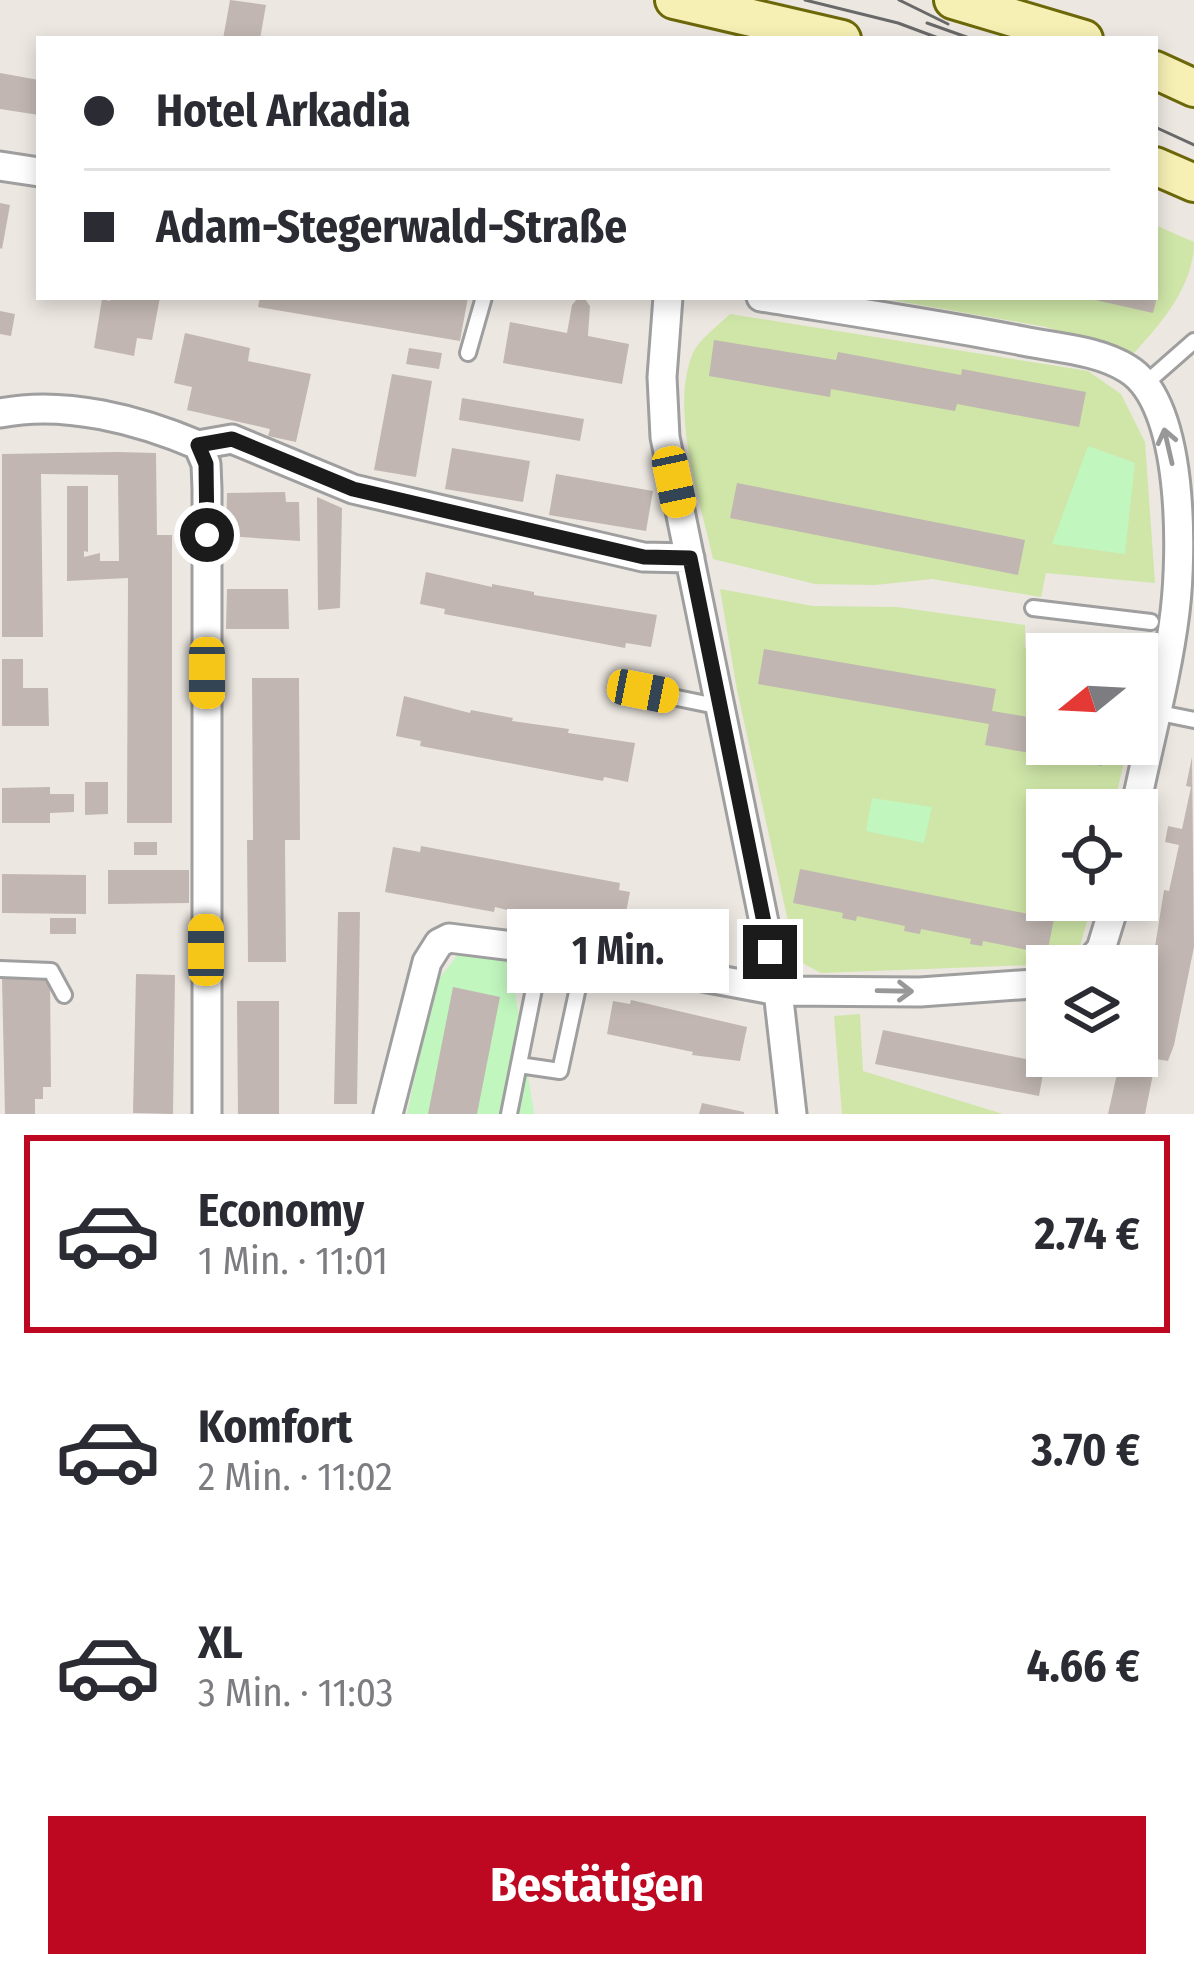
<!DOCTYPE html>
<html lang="de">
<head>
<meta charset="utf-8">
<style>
	body { margin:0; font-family:"Fira Sans Condensed",sans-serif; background:#f2f2f3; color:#2b2b33; height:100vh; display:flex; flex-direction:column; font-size:45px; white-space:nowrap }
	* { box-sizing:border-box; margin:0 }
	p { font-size:39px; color:#7c7c81 }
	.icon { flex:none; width:66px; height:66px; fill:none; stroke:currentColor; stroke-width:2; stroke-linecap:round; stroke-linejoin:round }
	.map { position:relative; height:1114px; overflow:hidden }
	.details { display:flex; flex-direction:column; background:#fff; flex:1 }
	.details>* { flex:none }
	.top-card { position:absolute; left:36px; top:36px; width:1122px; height:264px; border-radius:0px; box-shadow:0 6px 18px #0003; display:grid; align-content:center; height:264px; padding:0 48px; background:#fff }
	.needle { width:78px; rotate:252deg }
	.controls { position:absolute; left:1026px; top:633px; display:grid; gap:24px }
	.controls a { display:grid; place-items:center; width:132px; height:132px; border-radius:0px; background:#fff; box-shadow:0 6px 18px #0003; font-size:60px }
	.end { position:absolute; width:54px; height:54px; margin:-27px; border:15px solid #1b1b1b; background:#fff; box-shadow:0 0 0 6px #fff }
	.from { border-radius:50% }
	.bubble { position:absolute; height:84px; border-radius:0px; background:#fff; box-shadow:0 6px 18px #0003; font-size:39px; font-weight:700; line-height:84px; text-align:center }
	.car { position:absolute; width:36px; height:72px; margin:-36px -18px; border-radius:15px; box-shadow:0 0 9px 3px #0007; background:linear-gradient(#f5c518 24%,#345 0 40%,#f5c518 0 76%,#345 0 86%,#f5c518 0) }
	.top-card b { display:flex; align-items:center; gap:42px; height:114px; font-size:45px }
	.top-card b+b { border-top:3px solid #e1e1e2 }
	.top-card i { width:30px; height:30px; background:#2b2b33 }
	ul { padding:21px 0 0; list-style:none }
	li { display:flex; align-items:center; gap:36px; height:198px; margin:0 24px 18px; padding:0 24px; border:6px solid transparent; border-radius:0px }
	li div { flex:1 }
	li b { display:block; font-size:45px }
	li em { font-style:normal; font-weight:700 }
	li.selected { border-color:#be0822 }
	li>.icon { width:108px; height:108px; stroke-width:1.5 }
	.primary-button { display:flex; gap:24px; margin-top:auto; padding:24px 48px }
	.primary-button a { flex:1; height:138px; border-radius:0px; background:#be0822; color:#fff; font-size:48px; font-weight:700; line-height:138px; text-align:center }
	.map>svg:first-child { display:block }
</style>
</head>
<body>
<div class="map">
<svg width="1194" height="1114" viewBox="0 0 1194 1114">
	<rect width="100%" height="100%" fill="#ece7e1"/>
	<path fill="#cfe6a8" d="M 1155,225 L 1194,242 C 1194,285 1162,323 1133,354 L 1046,327 L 875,297 L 1155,297 Z
		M 730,314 L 1088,371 L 1121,394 L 1145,442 L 1155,583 L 1046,573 L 1041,597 L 932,579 L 875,585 L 815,584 L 713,559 C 700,500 670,413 692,355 C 698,340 718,326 730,314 Z
		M 720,589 L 813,606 L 897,607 L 1025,625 L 1025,648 L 1062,654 L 1047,654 L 1047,744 L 1128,744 L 1113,810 L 1047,810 L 1047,900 L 1093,900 L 1080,946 L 1054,964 L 821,973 L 804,964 L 793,944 L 737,690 Z
		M 860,1014 L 863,1071 L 1003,1114 L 842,1114 L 834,1016 Z"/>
	<path fill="#c1f6be" d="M 1088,446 L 1135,463 L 1125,554 L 1052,544 Z
		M 872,798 L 932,807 L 924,843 L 866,831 Z
		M 461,951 L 510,960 L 534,1114 L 407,1114 L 434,985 Z"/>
	<path fill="#c1b6b1" d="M 230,0 L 266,5 L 260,39 L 223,39 Z
		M 0,73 L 39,80 L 39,115 L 0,109 Z
		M 0,203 L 10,205 L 2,249 L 0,248 Z
		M 111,297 L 160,297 L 152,340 L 137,338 L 134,356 L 94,348 L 102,299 L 110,301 Z
		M 260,297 L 468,297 L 460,341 L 258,307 Z
		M 1082,297 L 1157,297 L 1153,313 Z
		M 577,299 L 585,299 L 590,306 L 588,336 L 629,344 L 622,384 L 503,363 L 510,322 L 567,333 L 572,305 Z
		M 0,311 L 15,314 L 11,336 L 0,334 Z
		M 185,333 L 250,348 L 248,361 L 311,374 L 296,442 L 268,436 L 270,429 L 187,410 L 192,387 L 174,383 Z
		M 714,340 L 836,360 L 838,352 L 961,375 L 962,369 L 1086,392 L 1079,427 L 957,404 L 955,411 L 831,389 L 830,397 L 709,376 Z
		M 409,348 L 442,353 L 439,369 L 406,364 Z
		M 392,374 L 432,381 L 416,477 L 374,470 Z
		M 462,398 L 584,419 L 580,441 L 459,420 Z
		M 452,448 L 530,461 L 523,502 L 445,489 Z
		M 118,452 L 156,453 L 157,535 L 172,535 L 172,823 L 127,823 L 128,578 L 67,581 L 67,486 L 88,486 L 88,552 L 84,551 L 84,557 L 100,553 L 100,561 L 119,561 L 118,475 L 41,474 L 43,637 L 2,637 L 2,454 Z
		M 556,474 L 653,491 L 646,531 L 549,515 Z
		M 737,483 L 1025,540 L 1018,575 L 730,518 Z
		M 285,492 L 286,502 L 299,502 L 300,541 L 226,536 L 227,493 Z
		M 317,497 L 342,508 L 340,608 L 318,610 Z
		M 426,572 L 492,587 L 492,584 L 534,592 L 534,595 L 657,615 L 651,647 L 626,643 L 625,648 L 444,614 L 445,609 L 420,604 Z
		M 227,589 L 288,589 L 289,629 L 226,629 Z
		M 764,649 L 996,689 L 992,711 L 1047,720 L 1047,744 L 1106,744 L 1102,766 L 985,745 L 989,724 L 758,684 Z
		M 2,659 L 23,659 L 23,688 L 48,688 L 49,726 L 2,726 Z
		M 252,678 L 299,678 L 300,840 L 285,840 L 286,962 L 248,962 L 247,840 L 253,840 Z
		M 404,696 L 470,713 L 471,710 L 513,718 L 512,721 L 569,729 L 568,733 L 635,743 L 628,782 L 604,777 L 603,781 L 420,746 L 421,741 L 396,736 Z
		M 1192,757 L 1194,947 L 1174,1045 L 1168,1061 L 1156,1059 L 1145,1114 L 1108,1114 L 1121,1056 L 1137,1056 L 1137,1029 L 1148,990 L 1137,987 L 1137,974 L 1138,969 L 1151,972 L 1164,890 L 1169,891 L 1179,845 L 1165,842 L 1168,826 L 1182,829 L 1191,787 L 1186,786 Z
		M 85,782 L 108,782 L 108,814 L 85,815 Z
		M 50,787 L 50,794 L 74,794 L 74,812 L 50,813 L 50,823 L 2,823 L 2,788 Z
		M 134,842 L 157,842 L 157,855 L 134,855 Z
		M 421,846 L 620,883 L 619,890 L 630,892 L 622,933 L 552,917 L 551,921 L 495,907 L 494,912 L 385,892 L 393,847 L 420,852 Z
		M 800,869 L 1054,919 L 1047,954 L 983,941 L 982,946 L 970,944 L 971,939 L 921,929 L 920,934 L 904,931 L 905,926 L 857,916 L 856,921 L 842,918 L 843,913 L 793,903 Z
		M 108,870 L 189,870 L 189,903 L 108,904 Z
		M 2,874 L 86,875 L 86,914 L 2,913 Z
		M 338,912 L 360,912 L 357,1104 L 334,1104 Z
		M 50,918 L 76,918 L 76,934 L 50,934 Z
		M 136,974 L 175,975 L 173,1114 L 133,1113 Z
		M 2,978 L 50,978 L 51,1087 L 43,1087 L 43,1099 L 35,1099 L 35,1114 L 5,1114 Z
		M 453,987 L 500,997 L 477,1114 L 428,1114 Z
		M 631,1000 L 747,1027 L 740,1061 L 692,1055 L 693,1052 L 607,1034 L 613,1001 L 630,1004 Z
		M 237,1001 L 279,1001 L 279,1114 L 238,1114 Z
		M 883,1030 L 1045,1063 L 1039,1096 L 875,1064 Z
		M 702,1103 L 744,1112 L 744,1114 L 699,1114 Z"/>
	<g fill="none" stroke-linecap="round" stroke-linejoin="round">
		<g stroke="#9f9f9f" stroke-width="20">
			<path id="lane" d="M 468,353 L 484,297
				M 1145,384 L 1194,341
				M 1033,608 L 1151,622
				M 643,691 L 721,707
				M 1155,712 L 1194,720
				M 0,969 L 51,971 L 64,995
				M 519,1065 L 560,1071 L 585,955
				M 509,1114 L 535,984"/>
		</g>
		<g stroke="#9f9f9f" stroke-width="33">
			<path id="street" d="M 0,166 L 39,172
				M 668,297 L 662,377 L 665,437 L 778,991 L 792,1114
				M 761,297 C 848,311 936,324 1023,341 C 1057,348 1098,350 1128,369 C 1185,404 1182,554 1175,612 C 1167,678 1148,745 1135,810
				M 0,413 C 65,400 139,420 198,445
				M 198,445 L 206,464 L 207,489 L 207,1114
				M 198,445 L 232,439 L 353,489 L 643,557 L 690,558
				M 1086,966 L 1101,949 L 1116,900
				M 388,1114 L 427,962 L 439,943 L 449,938 L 585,955 L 778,991 L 920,992 L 1047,983"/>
		</g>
		<g stroke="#6c6809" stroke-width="42">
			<path id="secondary" d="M 674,0 L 842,39
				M 953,0 L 1084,39
				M 1155,70 L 1194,88
				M 1155,166 L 1194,183"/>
		</g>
		<use href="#lane" stroke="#fff" stroke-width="14"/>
		<use href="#street" stroke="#fff" stroke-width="27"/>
		<use href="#secondary" stroke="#f6f0b5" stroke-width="36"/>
		<path stroke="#696969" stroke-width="3" d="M 805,0 L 898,23 L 941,39
			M 899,0 L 948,24
			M 927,23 L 972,39
			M 1155,127 L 1194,145"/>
	</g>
	<defs><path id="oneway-shaft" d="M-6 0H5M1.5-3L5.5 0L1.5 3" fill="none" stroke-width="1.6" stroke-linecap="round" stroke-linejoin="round" transform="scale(3)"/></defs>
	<g stroke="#989898">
		<use href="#oneway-shaft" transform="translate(1168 446) rotate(-103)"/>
		<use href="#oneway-shaft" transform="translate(895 991) rotate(1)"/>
	</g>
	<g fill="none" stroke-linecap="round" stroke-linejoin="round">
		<path stroke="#1b1b1b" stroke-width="15" d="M 207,535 L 206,464 L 198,445 L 232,439 L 353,489 L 644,557 L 690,558 L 770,952"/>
	</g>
</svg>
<div class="controls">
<a><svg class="needle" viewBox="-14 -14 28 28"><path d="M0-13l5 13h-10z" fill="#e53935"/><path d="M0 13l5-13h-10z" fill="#7c7c81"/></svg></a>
<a><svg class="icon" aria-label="locate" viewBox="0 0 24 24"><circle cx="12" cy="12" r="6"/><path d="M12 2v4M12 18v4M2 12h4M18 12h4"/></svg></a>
<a><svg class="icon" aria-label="layers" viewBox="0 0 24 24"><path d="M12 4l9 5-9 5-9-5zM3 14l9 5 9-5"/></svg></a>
</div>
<i class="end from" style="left:207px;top:535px"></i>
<i class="end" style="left:770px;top:952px"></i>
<div class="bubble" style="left:507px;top:909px;width:222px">1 Min.</div>
<i class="car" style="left:674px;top:482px;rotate:168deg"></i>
<i class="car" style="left:207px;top:673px;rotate:180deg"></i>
<i class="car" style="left:643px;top:691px;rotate:101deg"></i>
<i class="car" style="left:206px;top:950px;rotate:0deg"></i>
<div class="top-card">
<b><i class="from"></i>Hotel Arkadia</b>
<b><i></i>Adam-Stegerwald-Straße</b>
</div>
</div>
<section class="details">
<ul>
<li class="selected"><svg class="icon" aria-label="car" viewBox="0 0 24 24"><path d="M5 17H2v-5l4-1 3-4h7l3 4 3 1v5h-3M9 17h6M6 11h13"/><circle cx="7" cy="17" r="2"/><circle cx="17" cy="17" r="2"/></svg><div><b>Economy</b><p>1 Min. · 11:01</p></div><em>2.74 €</em></li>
<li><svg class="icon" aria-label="car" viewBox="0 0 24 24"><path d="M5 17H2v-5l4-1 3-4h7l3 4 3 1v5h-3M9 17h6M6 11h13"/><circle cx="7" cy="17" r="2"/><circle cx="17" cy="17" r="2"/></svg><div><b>Komfort</b><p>2 Min. · 11:02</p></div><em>3.70 €</em></li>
<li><svg class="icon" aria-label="car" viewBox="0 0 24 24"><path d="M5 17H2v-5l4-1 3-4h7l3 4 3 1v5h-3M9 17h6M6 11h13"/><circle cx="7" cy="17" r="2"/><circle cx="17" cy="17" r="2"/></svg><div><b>XL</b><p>3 Min. · 11:03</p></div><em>4.66 €</em></li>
</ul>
<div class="primary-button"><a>Bestätigen</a></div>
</section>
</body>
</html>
